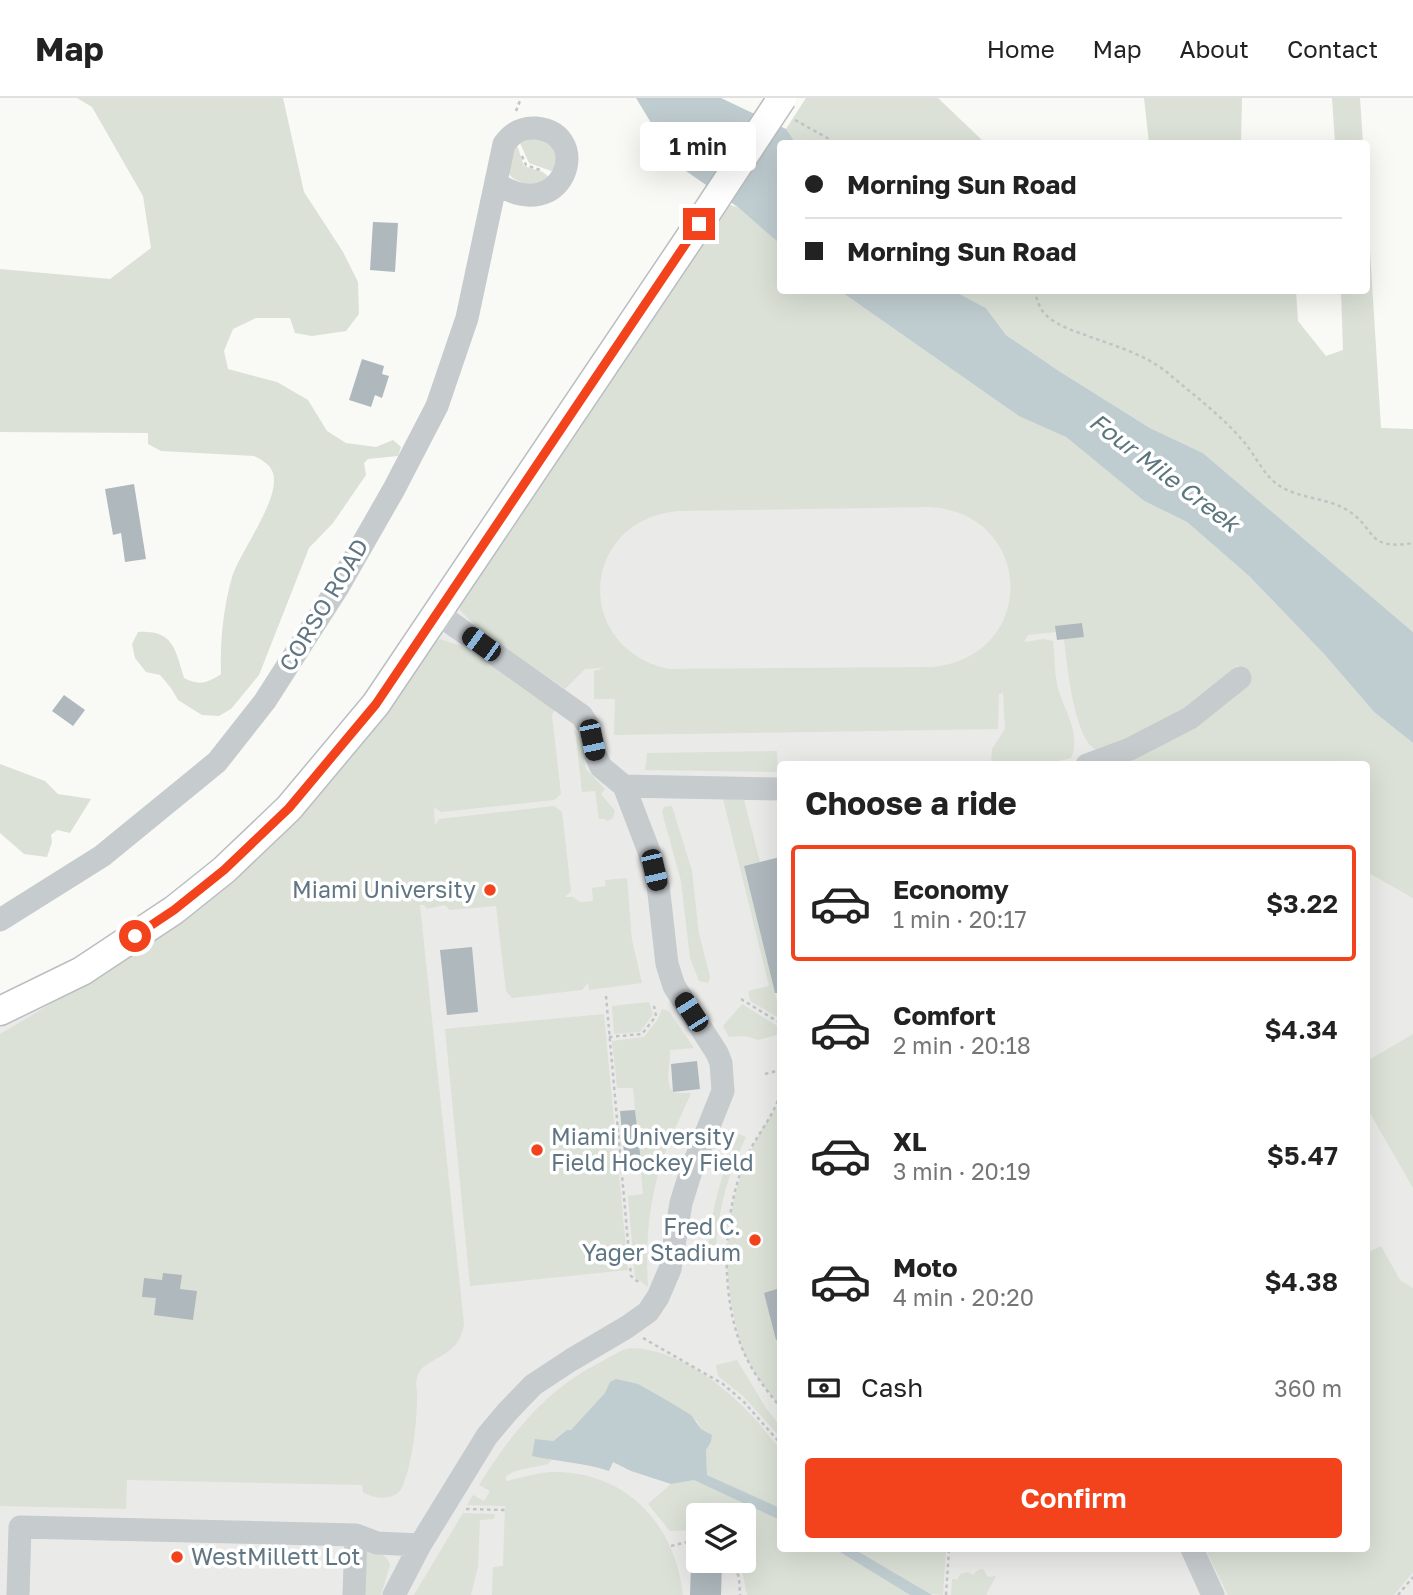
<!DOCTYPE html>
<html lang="en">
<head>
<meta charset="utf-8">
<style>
	body { margin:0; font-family:"Golos Text",sans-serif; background:#f6f6f6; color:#222; height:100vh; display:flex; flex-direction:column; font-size:26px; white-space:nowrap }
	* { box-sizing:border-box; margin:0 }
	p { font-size:23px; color:#767676 }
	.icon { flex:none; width:38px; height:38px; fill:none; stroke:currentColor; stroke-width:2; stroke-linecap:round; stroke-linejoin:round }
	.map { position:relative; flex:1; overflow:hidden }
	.side { position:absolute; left:777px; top:663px; width:593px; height:791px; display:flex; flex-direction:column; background:#fff; border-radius:7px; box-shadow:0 7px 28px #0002 }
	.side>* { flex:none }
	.guide { position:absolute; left:777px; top:42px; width:593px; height:154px; border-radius:7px; box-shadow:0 7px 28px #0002; display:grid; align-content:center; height:154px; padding:0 28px; background:#fff }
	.buttons { position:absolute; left:686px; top:1405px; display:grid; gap:14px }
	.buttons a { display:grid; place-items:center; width:70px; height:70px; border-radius:7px; background:#fff; box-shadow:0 7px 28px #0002; font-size:35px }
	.end { position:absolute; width:32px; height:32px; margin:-16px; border:9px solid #f2431d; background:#fff; box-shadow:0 0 0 4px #fff }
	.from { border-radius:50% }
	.bubble { position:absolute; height:49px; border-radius:7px; background:#fff; box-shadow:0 7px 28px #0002; font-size:23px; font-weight:600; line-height:49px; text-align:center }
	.car { position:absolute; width:21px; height:42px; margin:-21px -10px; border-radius:9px; box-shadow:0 0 5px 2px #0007; background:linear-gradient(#222 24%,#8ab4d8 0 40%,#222 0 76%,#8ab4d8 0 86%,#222 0) }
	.guide b { display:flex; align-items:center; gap:24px; height:66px; font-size:26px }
	.guide b+b { border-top:2px solid #e0e0e0 }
	.guide i { width:18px; height:18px; background:#222 }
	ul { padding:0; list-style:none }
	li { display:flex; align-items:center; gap:21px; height:116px; margin:0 14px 10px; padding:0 14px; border:4px solid transparent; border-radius:7px }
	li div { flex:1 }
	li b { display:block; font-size:26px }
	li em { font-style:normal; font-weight:600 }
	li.on { border-color:#f2431d }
	li>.icon { width:63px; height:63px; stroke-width:1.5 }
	h2 { padding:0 28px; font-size:32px; line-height:84px }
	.pay { display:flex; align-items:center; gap:18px; height:77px; padding:0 28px; font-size:26px }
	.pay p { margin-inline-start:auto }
	.primary-button { display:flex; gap:14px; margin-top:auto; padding:14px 28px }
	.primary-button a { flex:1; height:80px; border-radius:7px; background:#f2431d; color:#fff; font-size:28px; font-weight:600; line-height:80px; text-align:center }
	header { display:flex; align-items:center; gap:42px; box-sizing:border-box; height:98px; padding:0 35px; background:#fff; border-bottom:2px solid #e0e0e0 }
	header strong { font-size:33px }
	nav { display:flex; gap:38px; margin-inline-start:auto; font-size:24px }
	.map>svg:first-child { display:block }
</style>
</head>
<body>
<header>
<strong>Map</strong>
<nav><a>Home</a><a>Map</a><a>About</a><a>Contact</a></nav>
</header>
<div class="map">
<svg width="1413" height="1497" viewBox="0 0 1413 1497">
	<rect width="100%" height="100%" fill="#f9f9f6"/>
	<path fill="#eaeae9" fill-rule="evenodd" d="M 699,126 L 1413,693 L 1413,1497 L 0,1497 L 0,1324 L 386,1270 L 0,936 L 0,913 L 82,873 L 289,710 ZM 780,667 L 1367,667 L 1367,1451 L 780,1451 ZM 698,1418 L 744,1418 L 744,1463 L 698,1463 Z"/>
	<path fill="#dbe1d6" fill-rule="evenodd" d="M 77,0 L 283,0 L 304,94 L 343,154 L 358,184 L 359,216 L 346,233 L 312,238 L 295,235 L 290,220 L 256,220 L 233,231 L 224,253 L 228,271 L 277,284 L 308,302 L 327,333 L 346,345 L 376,349 L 393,342 L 401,349 L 398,358 L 368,361 L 364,365 L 366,377 L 333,425 L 309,450 L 259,577 L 231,611 L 219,618 L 202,617 L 178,602 L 171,590 L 160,577 L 146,574 L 135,560 L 132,546 L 138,534 C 173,532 175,550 184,580 C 199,588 208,585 221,576 C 220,544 223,511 232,479 C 240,453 281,401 273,375 C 270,366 262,362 254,358 L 161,353 L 148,346 L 148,335 L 0,334 L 0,171 L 110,181 L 151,150 L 143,98 L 92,9 Z
		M 806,0 L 938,0 L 985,45 L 796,45 L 786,31 Z
		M 1144,0 L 1242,0 L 1241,45 L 1149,45 Z
		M 1332,0 L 1360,0 L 1363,45 L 1335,45 Z
		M 540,36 L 558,54 L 554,74 L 529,65 L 520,45 Z
		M 517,47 L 524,68 L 543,74 L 550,80 L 532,88 C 511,81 507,81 506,58 Z
		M 1367,104 L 1381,330 L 1413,331 L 1413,534 L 1203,355 L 1150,330 L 1059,273 L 1006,237 L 986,210 L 954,193 L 1296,193 L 1298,223 L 1326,258 L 1343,252 L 1341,193 L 1367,192 Z
		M 727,106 L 740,110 L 780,146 L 780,192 L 840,193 L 1007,309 L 1066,339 L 1144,403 L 1187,424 L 1249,478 L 1324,556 L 1374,614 L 1413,645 L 1413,800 L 1367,774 L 1367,667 L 1117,667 L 1251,582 L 1237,567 L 1225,583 L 1161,628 L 1098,652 C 1074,646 1067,564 1064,541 L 1084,539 L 1082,525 L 1056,528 L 1056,534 L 1028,537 L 1024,544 L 1044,541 L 1053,543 C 1055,559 1054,578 1059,594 C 1066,614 1081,639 1071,660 L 1043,667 L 991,667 L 992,651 L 1005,631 L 1003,595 L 999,596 L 998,631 L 614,637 L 615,601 L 594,601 L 594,573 L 604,570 L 585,571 L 565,591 L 478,531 L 460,512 L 460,507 ZM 930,409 C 1036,416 1038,559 932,569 L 668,571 C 572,549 580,422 678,413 Z
		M 440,541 L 464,549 L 555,611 L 552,617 L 561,696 L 554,702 L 441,714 L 434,709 L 435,727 L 439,721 L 554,708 L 562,714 L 571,793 L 565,799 L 573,799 L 580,804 L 593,803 L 592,790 L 606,788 L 605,782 L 627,780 L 632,842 L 642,885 L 589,892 L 588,885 L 582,892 L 512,900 L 506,893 L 496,808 L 450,812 L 445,807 L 427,811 L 424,807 L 420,807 L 464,1226 C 459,1263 421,1258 417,1280 C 415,1286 418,1295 417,1301 C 417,1325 412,1370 401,1391 C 394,1403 372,1401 363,1394 L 362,1387 L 127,1382 L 126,1411 L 0,1408 L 0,936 L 86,885 L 354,651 L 435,545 Z
		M 575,632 L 581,642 L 586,671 L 605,691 L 601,696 L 615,713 L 613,720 L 607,723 L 605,721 L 599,721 L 595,693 L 582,694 Z
		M 777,653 L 778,674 L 645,672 L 647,655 Z
		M 0,666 L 45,683 L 58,696 L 91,701 L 70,735 L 57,732 L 51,737 L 52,744 L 47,759 L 24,756 L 0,735 Z
		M 723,701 L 744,702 L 760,764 L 744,768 L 780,916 L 780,918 L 777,919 L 750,903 L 748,893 L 769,888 Z
		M 672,708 L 692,773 L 699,836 L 710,879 L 708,885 L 699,883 L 690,860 L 681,783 L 662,714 L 664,709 Z
		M 649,904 L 653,916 L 640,934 L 614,936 L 612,908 Z
		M 742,906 L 779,929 L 780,936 L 758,942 L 745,938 L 729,939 L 723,928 Z
		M 662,911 L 669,913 L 694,950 L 670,952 C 671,966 665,977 671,991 L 675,995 L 691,995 C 683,1015 672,1034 665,1055 C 649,1098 645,1144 648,1189 L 635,1179 L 628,1098 L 643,1096 L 633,990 L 617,990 L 612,943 L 644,939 L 658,921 Z
		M 604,916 L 628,1172 L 470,1188 L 445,931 Z
		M 1413,936 L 1413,1090 L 1367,1010 L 1367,963 Z
		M 780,1005 L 780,1309 C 769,1294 755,1278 747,1261 C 740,1248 737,1233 734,1219 C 717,1145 733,1065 780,1005 Z
		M 739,1036 L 746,1039 C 725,1084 718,1113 715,1162 L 708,1161 C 710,1114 720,1079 739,1036 Z
		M 1381,1148 L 1400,1182 L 1413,1190 L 1413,1474 L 1394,1497 L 1228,1497 L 1205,1451 L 1367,1451 L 1367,1155 Z
		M 630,1250 C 677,1250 725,1288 755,1321 C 764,1331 771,1341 780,1350 L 780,1410 L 707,1377 L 706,1352 L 711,1344 L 712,1337 L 701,1331 L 697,1323 L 644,1290 L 610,1284 L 606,1295 L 571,1332 L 567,1332 L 532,1358 L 552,1362 L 548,1366 L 515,1373 L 506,1378 L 506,1383 C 522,1380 537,1374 554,1374 C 628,1374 675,1427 683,1497 L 492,1497 L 493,1469 L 503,1468 L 505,1408 L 467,1407 L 473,1397 L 484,1403 L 490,1393 L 479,1387 C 511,1336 546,1291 601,1264 C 610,1259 620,1252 630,1250 Z
		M 737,1262 L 766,1310 L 780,1328 L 780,1339 L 743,1298 L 718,1278 L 716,1267 Z
		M 694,1381 L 780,1422 L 780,1451 L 835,1451 L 910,1497 L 747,1497 L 743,1477 L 737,1463 L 744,1463 L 744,1418 L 698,1418 L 698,1432 L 670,1433 L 648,1406 L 671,1386 Z
		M 463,1415 L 495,1416 L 494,1421 L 480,1422 L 478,1468 L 471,1497 L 414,1497 Z
		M 854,1451 L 946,1451 L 943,1497 L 930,1496 Z
		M 368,1454 C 379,1455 386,1455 390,1467 L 381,1497 L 362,1497 L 365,1455 Z
		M 983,1471 L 988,1479 L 996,1478 L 986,1497 L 951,1497 L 952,1481 L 958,1481 L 960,1476 L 968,1474 L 973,1477 L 978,1472 Z"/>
	<path fill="#bfccd0" d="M 636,0 L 721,0 L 786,31 L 796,45 L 780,46 L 780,146 L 739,110 L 676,66 Z
		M 840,193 L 954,193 L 986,210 L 1006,237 L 1059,273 L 1150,330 L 1203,355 L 1413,534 L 1413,645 L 1374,614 L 1324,556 L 1249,478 L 1187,424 L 1144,403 L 1066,339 L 1019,318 Z
		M 616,1281 L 638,1286 L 668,1303 L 691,1317 L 701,1331 L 712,1337 L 711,1344 L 706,1352 L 707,1377 L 780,1410 L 780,1422 L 694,1382 L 671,1386 L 631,1373 L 613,1364 L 609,1373 C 583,1364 558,1364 532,1358 L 535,1341 L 553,1343 L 567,1332 L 571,1332 L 605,1295 L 610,1284 Z
		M 835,1451 L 854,1451 L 932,1497 L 910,1497 Z"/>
	<path fill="#aeb8bd" d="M 373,124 L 398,125 L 395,174 L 370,172 Z
		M 362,261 L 384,268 L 382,276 L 389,278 L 382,300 L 375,297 L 371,309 L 349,302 Z
		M 134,386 L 146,461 L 125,464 L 121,435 L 113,437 L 105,391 Z
		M 1082,525 L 1084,539 L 1057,542 L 1055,528 Z
		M 64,597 L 85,612 L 73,628 L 52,613 Z
		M 780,759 L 780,895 L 775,895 L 744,768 Z
		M 472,849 L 478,914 L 447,917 L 440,852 Z
		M 697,963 L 700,991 L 673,994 L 671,966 Z
		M 635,1012 L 642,1073 L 626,1075 L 620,1013 Z
		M 163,1175 L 182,1177 L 180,1191 L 197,1193 L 193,1222 L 154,1217 L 156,1200 L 142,1199 L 144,1180 L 162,1182 Z
		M 780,1190 L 780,1241 L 776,1242 L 764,1195 Z
		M 691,1465 L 722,1465 L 721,1497 L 690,1497 Z"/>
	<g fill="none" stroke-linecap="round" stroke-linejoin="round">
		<g stroke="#b9bec1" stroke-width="31">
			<path id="major" d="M 0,913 L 82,873 L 174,812 L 224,772 L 289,710 L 376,606 L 699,126"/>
		</g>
		<path stroke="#c1c4c6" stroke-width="2.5" stroke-dasharray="3.5 3.5" stroke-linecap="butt" d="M 516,13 L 521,0
			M 795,22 L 838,46
			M 522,58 L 526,67 L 540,72
			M 1034,192 C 1037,201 1039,210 1045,216 C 1055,227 1074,233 1088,238 C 1115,248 1147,257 1169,276 C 1195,298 1223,319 1244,344 C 1256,358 1263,376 1277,386 C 1297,401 1326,399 1347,412 C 1377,430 1365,453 1413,445
			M 606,898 L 631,1178 L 641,1186
			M 741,901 L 780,925
			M 609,939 L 642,936 L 656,918 L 654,908
			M 765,976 L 780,972
			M 780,996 C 774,1017 760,1033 750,1052 C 721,1109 718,1204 747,1261 C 755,1278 769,1295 780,1309
			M 643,1240 L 723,1286 L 744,1304 L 780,1345
			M 466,1411 L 505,1412
			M 671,1448 L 691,1443 L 698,1444
			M 731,1463 L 739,1479 L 740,1497
			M 946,1497 L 949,1451
			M 1398,1497 L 1413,1479"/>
		<path stroke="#c6cbce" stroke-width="23" d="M 1087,667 L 1130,651 L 1190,620 L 1240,580
			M 624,688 L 780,691
			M 0,822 L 102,758 L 217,664 L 265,603 L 338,489 L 394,391 L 437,308 L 467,220 L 504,46 C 512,35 521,29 536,30 C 595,36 563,130 496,85
			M 1192,1451 L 1213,1497
			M 18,1497 L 20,1429 L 356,1437 L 377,1445 L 420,1447
			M 354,1497 L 356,1437
			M 394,1497 L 420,1447 L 487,1338 L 508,1313 L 533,1287 L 571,1262 L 627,1229 L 648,1214 L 658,1199 L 670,1171 L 681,1105 L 691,1073 L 723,993 L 721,965 L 717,955 L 674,888 L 667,866 L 658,787 L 650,756 L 624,688 L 601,669 L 595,656 L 589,629 L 582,618 L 437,515"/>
		<use href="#major" stroke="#fff" stroke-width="28"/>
		<g stroke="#b9bec1" stroke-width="31" stroke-linecap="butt">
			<path id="major-bridge" d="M 699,126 L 782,0"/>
		</g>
		<use href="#major-bridge" stroke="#fff" stroke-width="28"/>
	</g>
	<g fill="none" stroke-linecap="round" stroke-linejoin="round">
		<path stroke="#f2431d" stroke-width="9" d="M 135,838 L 174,812 L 224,772 L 289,710 L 376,606 L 699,126"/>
	</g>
	<g fill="#f2431d" stroke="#fff" stroke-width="2.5">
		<circle cx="490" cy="792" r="7"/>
		<circle cx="537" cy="1052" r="7"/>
		<circle cx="755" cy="1142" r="7"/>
		<circle cx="177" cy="1459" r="7"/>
	</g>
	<g text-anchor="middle" stroke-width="7" stroke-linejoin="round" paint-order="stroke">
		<g font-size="23" fill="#617683" stroke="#fff">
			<text transform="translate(324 507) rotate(-59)" y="8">CORSO ROAD</text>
		</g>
		<g font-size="23" fill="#617683" stroke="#fff" text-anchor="end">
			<text x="476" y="800">Miami University</text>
			<text x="551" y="1047" text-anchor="start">Miami University<tspan x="551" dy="26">Field Hockey Field</tspan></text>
			<text x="741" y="1137">Fred C.<tspan x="741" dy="26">Yager Stadium</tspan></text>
			<text x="191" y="1467" text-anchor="start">WestMillett Lot</text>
		</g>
		<g font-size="24" font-style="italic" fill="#5c767d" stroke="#fff">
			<text transform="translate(1164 375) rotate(37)" y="8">Four Mile Creek</text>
		</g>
	</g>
</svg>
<div class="buttons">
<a><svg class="icon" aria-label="layers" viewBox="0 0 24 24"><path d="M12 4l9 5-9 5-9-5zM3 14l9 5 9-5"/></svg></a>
</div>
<i class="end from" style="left:135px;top:838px"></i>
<i class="end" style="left:699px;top:126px"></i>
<div class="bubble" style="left:640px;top:24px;width:116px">1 min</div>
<i class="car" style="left:481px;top:546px;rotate:306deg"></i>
<i class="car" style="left:592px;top:642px;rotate:168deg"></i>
<i class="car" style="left:654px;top:772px;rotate:167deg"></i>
<i class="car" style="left:691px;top:914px;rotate:327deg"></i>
<div class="guide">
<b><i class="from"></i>Morning Sun Road</b>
<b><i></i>Morning Sun Road</b>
</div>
<section class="side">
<h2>Choose a ride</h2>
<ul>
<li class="on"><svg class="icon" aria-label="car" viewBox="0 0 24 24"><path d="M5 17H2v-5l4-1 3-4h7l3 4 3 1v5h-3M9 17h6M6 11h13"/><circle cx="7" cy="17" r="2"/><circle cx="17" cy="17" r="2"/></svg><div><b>Economy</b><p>1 min · 20:17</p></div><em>$3.22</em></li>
<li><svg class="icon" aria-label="car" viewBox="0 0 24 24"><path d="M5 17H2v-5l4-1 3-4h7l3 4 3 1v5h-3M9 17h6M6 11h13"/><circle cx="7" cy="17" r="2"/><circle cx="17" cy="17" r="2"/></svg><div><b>Comfort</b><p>2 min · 20:18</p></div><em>$4.34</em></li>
<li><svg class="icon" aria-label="car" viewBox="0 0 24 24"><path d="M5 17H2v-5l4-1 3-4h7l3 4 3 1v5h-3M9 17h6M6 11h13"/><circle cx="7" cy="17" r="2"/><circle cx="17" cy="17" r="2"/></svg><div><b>XL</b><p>3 min · 20:19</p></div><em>$5.47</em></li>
<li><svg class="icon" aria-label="car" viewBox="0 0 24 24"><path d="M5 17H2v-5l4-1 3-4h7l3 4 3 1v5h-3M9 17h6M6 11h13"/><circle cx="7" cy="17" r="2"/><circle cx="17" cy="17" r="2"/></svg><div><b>Moto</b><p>4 min · 20:20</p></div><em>$4.38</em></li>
</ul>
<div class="pay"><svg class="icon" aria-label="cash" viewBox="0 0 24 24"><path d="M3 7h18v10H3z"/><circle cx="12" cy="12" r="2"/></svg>Cash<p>360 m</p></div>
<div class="primary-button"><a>Confirm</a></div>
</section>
</div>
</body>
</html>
